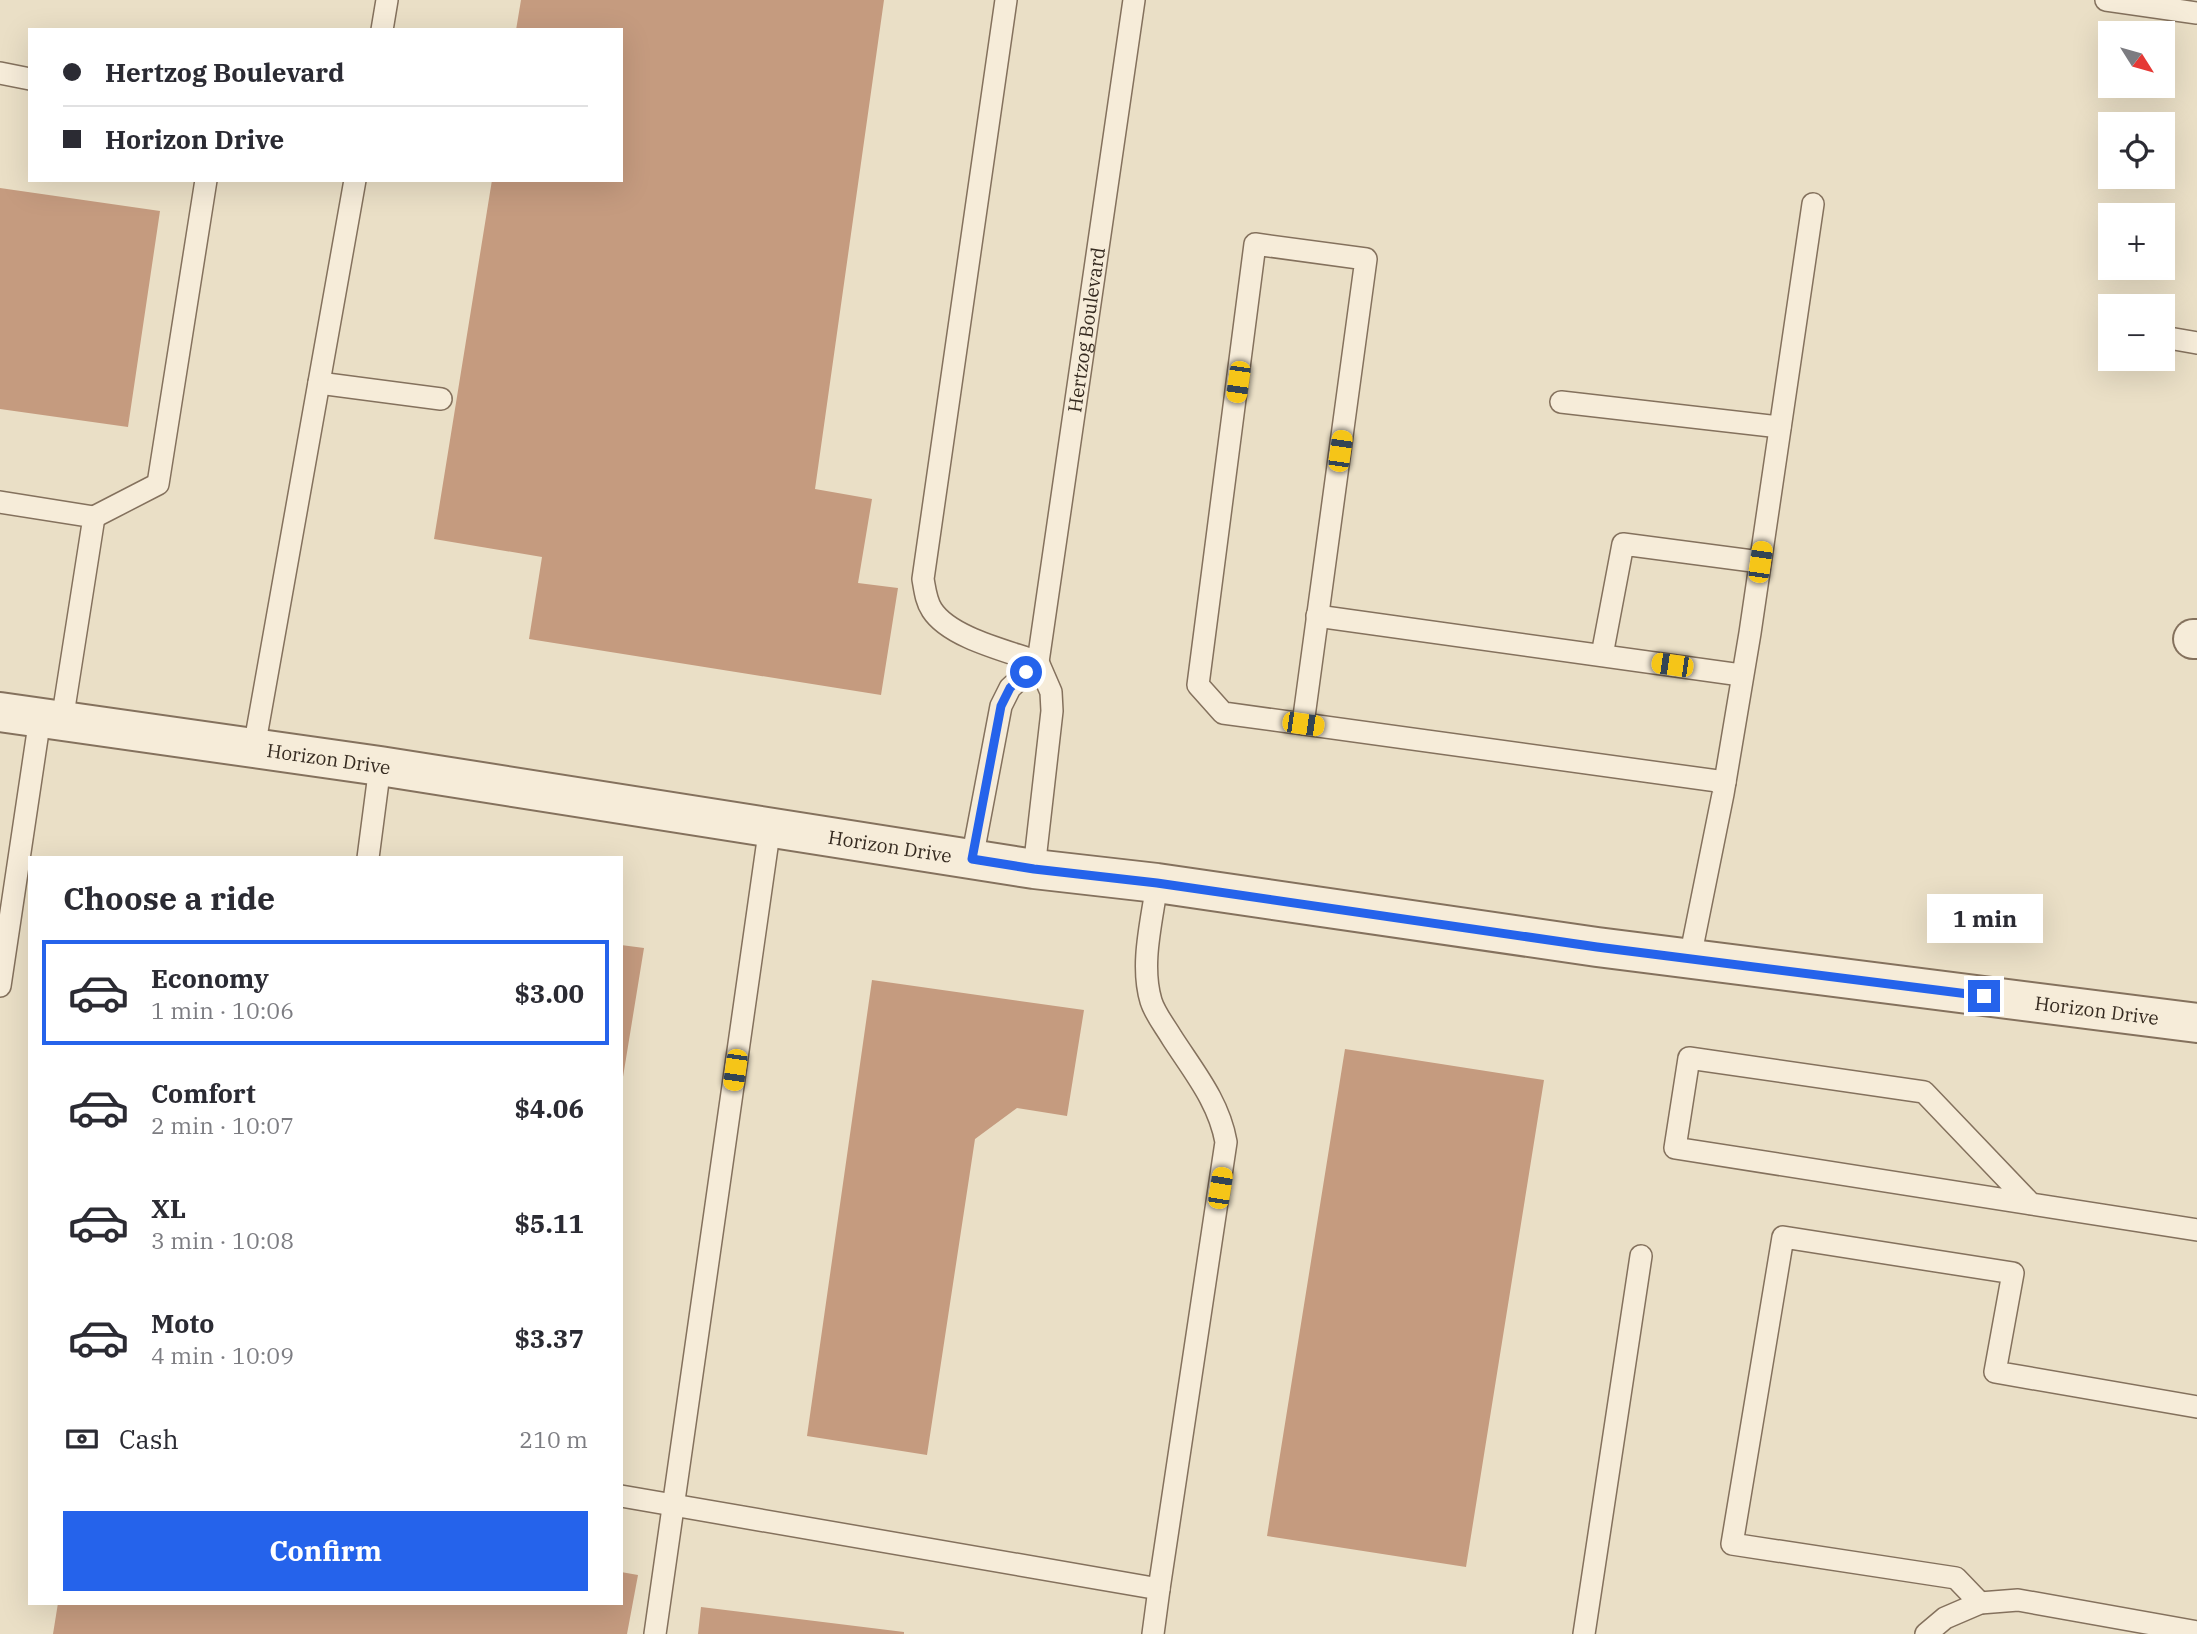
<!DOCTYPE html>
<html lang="en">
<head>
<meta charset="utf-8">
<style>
	body { margin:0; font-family:"IBM Plex Serif",serif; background:#f7f7f7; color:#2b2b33; height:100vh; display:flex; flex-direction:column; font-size:26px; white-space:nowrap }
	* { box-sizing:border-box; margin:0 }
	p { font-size:23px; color:#7c7c81 }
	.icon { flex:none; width:38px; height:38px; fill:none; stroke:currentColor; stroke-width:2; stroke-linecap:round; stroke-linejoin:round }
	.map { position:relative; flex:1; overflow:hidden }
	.drawer { position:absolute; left:28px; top:856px; width:595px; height:749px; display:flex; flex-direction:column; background:#fff; border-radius:0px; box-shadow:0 7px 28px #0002 }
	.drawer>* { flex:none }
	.top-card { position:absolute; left:28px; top:28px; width:595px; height:154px; border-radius:0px; box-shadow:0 7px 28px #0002; display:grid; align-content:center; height:154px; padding:0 35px; background:#fff }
	.needle { width:46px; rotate:127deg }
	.tools { position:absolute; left:2098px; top:21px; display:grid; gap:14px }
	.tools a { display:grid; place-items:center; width:77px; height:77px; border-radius:0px; background:#fff; box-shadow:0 7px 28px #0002; font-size:35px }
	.end { position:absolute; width:32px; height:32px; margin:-16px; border:9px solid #2563eb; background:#fff; box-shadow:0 0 0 4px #fff }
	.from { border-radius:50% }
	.bubble { position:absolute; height:49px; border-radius:0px; background:#fff; box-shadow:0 7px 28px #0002; font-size:23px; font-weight:700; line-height:49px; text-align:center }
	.car { position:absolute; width:21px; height:42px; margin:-21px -10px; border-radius:9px; box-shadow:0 0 5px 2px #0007; background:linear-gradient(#f5c518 24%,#345 0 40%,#f5c518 0 76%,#345 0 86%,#f5c518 0) }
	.top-card b { display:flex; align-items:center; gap:24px; height:66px; font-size:26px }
	.top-card b+b { border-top:2px solid #e1e1e2 }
	.top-card i { width:18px; height:18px; background:#2b2b33 }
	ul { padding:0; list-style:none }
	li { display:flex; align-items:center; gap:21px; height:105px; margin:0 14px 10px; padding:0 21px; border:4px solid transparent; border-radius:0px }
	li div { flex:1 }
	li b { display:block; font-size:26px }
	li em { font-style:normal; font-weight:700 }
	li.on { border-color:#2563eb }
	li>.icon { width:63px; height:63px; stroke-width:1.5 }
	h2 { padding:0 35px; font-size:32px; line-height:84px }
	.pay { display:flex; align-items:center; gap:18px; height:77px; padding:0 35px; font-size:26px }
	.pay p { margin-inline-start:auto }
	.button { display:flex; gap:14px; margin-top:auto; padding:14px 35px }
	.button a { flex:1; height:80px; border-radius:0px; background:#2563eb; color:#fff; font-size:28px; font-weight:700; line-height:80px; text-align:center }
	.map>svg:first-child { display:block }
</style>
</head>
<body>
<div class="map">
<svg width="2197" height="1634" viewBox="0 0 2197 1634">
	<rect width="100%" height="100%" fill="#eadfc6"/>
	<path fill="#c59b7f" d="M 521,0 L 884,0 L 815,489 L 872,499 L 858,583 L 898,588 L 881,695 L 529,639 L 542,557 L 434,539 L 492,180 L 621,180 L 621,30 L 516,30 Z
		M 0,188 L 160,211 L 128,427 L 0,409 Z
		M 621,945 L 644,948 L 623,1077 L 621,1077 Z
		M 872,980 L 1084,1010 L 1067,1116 L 1017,1108 L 975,1139 L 927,1455 L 807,1436 Z
		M 1345,1049 L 1544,1080 L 1466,1567 L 1267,1536 Z
		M 621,1572 L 638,1575 L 627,1634 L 53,1634 L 58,1603 L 621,1603 Z
		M 701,1607 L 904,1632 L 904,1634 L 698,1634 Z"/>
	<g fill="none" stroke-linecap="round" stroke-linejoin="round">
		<g stroke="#84715d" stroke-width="24">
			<g id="lane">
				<path id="s1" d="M 1006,0 L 923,579 C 925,590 926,601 932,610 C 950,638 1008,651 1038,662 L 1134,0"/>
				<path d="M 2106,0 L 2197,13"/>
				<path d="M 382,30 L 387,0"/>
				<path d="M 0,73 L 30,79"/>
				<path d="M 2163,337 L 2197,343"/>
				<path d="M 319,383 L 441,399"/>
				<path d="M 1561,402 L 1780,427"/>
				<path d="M 0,502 L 94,517 L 62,721"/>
				<path d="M 94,517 L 158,484 L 206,180"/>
				<path d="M 1317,616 L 1741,675"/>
				<path d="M 1602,655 L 1623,544 L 1760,562"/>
				<path d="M 1303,724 L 1366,259 L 1255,244 L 1198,685 L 1223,713 L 1725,782"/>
				<path d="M 254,748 L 355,180"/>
				<path d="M 368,858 L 380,766"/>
				<path d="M 972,859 L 1001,706 L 1010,688 L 1038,662 L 1051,692 L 1052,711 L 1034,869"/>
				<path d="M 1690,958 L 1723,794 L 1750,633 L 1813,204"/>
				<path d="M 0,986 L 40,718"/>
				<path d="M 2031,1204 L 1924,1092 L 1689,1058 L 1675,1148 L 2197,1230"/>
				<path d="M 621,1496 L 1159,1589 L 1226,1142 C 1219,1102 1194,1072 1172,1038 C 1165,1026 1155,1014 1151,1001 C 1140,964 1152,921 1157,883"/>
				<path d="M 1980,1603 L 1956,1578 L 1732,1544 L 1783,1237 L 2013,1273 L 1995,1372 L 2197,1407"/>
				<path d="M 655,1634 L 770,826"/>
				<path d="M 1153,1634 L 1159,1589"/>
				<path d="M 1584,1634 L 1641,1256"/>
				<path d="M 1926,1634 L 1945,1618 L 1980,1603 L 2018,1600 L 2197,1632"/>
			</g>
		</g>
		<g stroke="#84715d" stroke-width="42">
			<g id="street">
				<path d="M 2193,639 L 2197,639"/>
				<path id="s2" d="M 0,712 L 380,766 L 1034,869 L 1157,883 L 1597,947 L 2197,1023"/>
			</g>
		</g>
		<use href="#lane" stroke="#f6ecd9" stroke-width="21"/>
		<use href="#street" stroke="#f6ecd9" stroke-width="38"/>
	</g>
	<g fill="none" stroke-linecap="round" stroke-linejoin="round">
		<path stroke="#2563eb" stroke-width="9" d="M 1026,672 L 1010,688 L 1001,706 L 972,859 L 1034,869 L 1157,883 L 1597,947 L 1984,996"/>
	</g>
	<g text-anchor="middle" stroke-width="7" stroke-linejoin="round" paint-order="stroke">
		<g font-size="19" fill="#352a20" stroke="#f2e9d5">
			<text dy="7" stroke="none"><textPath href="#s1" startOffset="1073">Hertzog Boulevard</textPath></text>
			<text dy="7" stroke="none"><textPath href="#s2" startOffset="332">Horizon Drive</textPath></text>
			<text dy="7" stroke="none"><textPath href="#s2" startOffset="900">Horizon Drive</textPath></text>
			<text dy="7" stroke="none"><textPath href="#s2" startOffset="2118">Horizon Drive</textPath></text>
		</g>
	</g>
</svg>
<div class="tools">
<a><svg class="needle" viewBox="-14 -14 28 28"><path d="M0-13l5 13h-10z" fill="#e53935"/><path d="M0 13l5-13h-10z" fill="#7c7c81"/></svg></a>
<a><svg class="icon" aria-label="locate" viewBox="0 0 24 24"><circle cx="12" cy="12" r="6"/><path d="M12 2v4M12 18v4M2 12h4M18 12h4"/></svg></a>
<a>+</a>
<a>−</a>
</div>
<i class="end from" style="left:1026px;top:672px"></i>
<i class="end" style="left:1984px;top:996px"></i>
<div class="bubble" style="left:1927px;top:894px;width:116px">1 min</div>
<i class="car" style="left:1238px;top:382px;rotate:188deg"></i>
<i class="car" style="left:1340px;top:451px;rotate:8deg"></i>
<i class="car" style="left:1760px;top:562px;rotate:8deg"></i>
<i class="car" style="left:1672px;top:665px;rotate:278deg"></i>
<i class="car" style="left:1303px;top:724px;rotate:98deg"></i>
<i class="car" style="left:735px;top:1070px;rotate:188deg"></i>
<i class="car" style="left:1220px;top:1188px;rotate:9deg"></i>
<div class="top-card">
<b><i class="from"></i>Hertzog Boulevard</b>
<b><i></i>Horizon Drive</b>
</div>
<section class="drawer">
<h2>Choose a ride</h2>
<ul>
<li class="on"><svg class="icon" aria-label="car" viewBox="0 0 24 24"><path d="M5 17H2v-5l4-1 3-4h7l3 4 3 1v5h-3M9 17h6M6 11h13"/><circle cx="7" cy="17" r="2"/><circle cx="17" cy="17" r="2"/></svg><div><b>Economy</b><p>1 min · 10:06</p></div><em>$3.00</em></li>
<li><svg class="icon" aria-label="car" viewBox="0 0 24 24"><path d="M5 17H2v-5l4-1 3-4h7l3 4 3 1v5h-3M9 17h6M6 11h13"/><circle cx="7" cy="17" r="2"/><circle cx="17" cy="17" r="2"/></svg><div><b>Comfort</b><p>2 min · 10:07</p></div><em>$4.06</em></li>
<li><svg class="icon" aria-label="car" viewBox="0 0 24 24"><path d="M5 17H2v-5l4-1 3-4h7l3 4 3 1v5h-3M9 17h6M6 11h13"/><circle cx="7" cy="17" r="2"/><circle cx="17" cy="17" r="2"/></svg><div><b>XL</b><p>3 min · 10:08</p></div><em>$5.11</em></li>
<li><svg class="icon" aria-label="car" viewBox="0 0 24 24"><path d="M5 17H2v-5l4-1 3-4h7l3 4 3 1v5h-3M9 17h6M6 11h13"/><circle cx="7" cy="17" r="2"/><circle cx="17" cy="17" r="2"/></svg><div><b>Moto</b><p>4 min · 10:09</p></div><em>$3.37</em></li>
</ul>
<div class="pay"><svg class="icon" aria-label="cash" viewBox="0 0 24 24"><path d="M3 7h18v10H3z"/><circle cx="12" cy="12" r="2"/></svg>Cash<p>210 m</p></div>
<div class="button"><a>Confirm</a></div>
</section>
</div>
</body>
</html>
